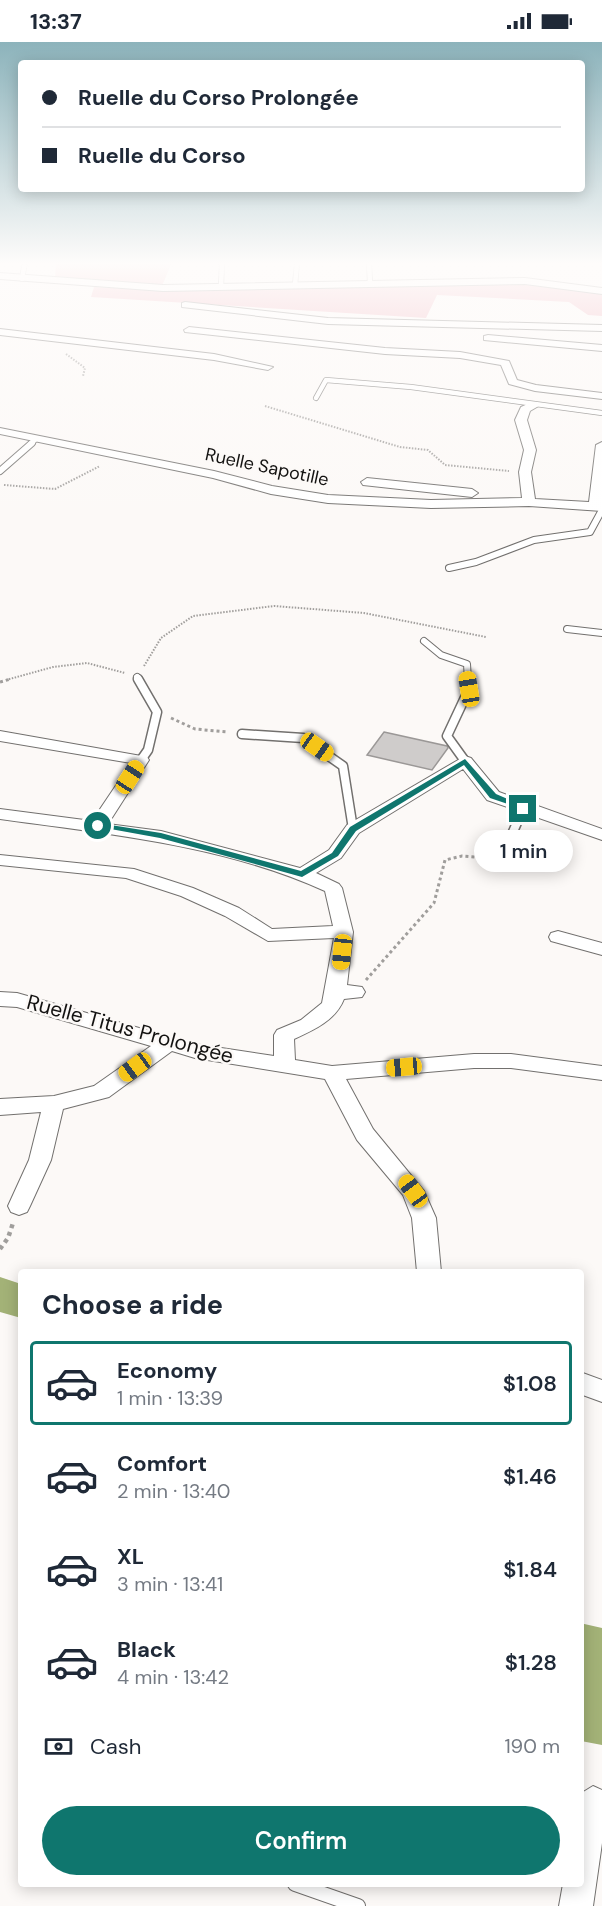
<!DOCTYPE html>
<html lang="en">
<head>
<meta charset="utf-8">
<style>
	body { margin:0; font-family:"DM Sans",sans-serif; background:#f6f6f7; color:#1f2937; height:100vh; display:flex; flex-direction:column; font-size:22px; white-space:nowrap }
	* { box-sizing:border-box; margin:0 }
	p { font-size:20px; color:#747a83 }
	.icon { flex:none; width:33px; height:33px; fill:none; stroke:currentColor; stroke-width:2; stroke-linecap:round; stroke-linejoin:round }
	.map { position:relative; flex:1; overflow:hidden }
	.panel { position:absolute; left:18px; top:1227px; width:566px; height:618px; display:flex; flex-direction:column; background:#fff; border-radius:6px; box-shadow:0 3px 15px #0003 }
	.panel>* { flex:none }
	.banner { position:absolute; left:18px; top:18px; width:567px; height:132px; border-radius:6px; box-shadow:0 3px 15px #0003; display:grid; align-content:center; height:132px; padding:0 24px; background:#fff }
	.end { position:absolute; width:27px; height:27px; margin:-14px; border:8px solid #0f766e; background:#fff; box-shadow:0 0 0 3px #fff }
	.from { border-radius:50% }
	.bubble { position:absolute; height:42px; border-radius:21px; background:#fff; box-shadow:0 3px 15px #0003; font-size:20px; font-weight:600; line-height:42px; text-align:center }
	.car { position:absolute; width:18px; height:36px; margin:-18px -9px; border-radius:8px; box-shadow:0 0 4px 2px #0007; background:linear-gradient(#f5c518 24%,#345 0 40%,#f5c518 0 76%,#345 0 86%,#f5c518 0) }
	.banner b { display:flex; align-items:center; gap:21px; height:57px; font-size:22px }
	.banner b+b { border-top:2px solid #e0e1e3 }
	.banner i { width:15px; height:15px; background:#1f2937 }
	ul { padding:0; list-style:none }
	li { display:flex; align-items:center; gap:18px; height:84px; margin:0 12px 9px; padding:0 12px; border:3px solid transparent; border-radius:6px }
	li div { flex:1 }
	li b { display:block; font-size:22px }
	li em { font-style:normal; font-weight:600 }
	li.active { border-color:#0f766e }
	li>.icon { width:54px; height:54px; stroke-width:1.5 }
	h2 { padding:0 24px; font-size:27px; line-height:72px }
	.pay { display:flex; align-items:center; gap:15px; height:66px; padding:0 24px; font-size:22px }
	.pay p { margin-inline-start:auto }
	.button { display:flex; gap:12px; margin-top:auto; padding:12px 24px }
	.button a { flex:1; height:69px; border-radius:36px; background:#0f766e; color:#fff; font-size:24px; font-weight:600; line-height:69px; text-align:center }
	.status { display:flex; justify-content:space-between; align-items:center; height:42px; padding:0 30px; background:#fff; direction:ltr }
	.status svg { height:16px; fill:currentColor }
	.map>svg:first-child { display:block }
</style>
</head>
<body>
<div class="status"><b>13:37</b><svg viewBox="0 0 49 12"><path d="M0 12V9h3v3zM5 12V6h3v6zM10 12V3h3v9zM15 12V0h3v12zM26 1h20v11H26zM47 4h2v5h-2z"/></svg></div>
<div class="map">
<svg width="602" height="1864" viewBox="0 0 602 1864">
	<rect width="100%" height="100%" fill="#fcf9f7"/>
	<path fill="#eea9b5" d="M 56,220 L 172,220 L 162,244 L 55,237 Z
		M 430,242 L 522,242 L 602,251 L 602,274 L 588,273 L 569,260 L 437,253 L 426,276 L 91,255 L 94,245 L 170,249 Z"/>
	<path fill="#a3b277" d="M 0,1235 L 21,1242 L 21,1276 L 0,1270 Z
		M 580,1581 L 602,1586 L 602,1703 L 581,1699 Z"/>
	<path fill="#cfcccb" stroke="#9b9897" stroke-width="1.5" d="M 384,690 L 447,704 L 448,706 L 432,728 L 367,713 Z"/>
	<g fill="none" stroke-linecap="round" stroke-linejoin="round">
		<g stroke="#72706e" stroke-width="6">
			<path id="lane-far3" d="M 369,220 L 370,241
				M 22,237 L 25,220
				M 295,243 L 297,221
				M 221,245 L 222,220
				M 316,356 L 326,338 L 411,345 L 602,371
				M 30,402 L 35,398"/>
		</g>
		<g stroke="#72706e" stroke-width="8">
			<path id="lane-far2" d="M 0,429 L 32,401
				M 449,526 L 476,520 L 534,498 L 590,490 L 602,468
				M 567,587 L 602,591
				M 424,599 L 441,613 L 467,622 L 468,638
				M 137,635 L 139,638"/>
		</g>
		<g stroke="#72706e" stroke-width="11">
			<path id="lane-far1" d="M 138,637 L 157,670 L 148,708 L 141,718
				M 242,692 L 303,696 L 343,724 L 353,787
				M 465,719 L 447,694 L 469,647 L 468,637
				M 501,817 L 523,767"/>
		</g>
		<g stroke="#72706e" stroke-width="16">
			<path id="lane" d="M 295,1842 L 358,1864"/>
		</g>
		<g stroke="#72706e" stroke-width="2">
			<path id="street" d="M 0,231 L 163,243 L 525,236 L 602,246 L 602,252 L 525,242 L 163,249 L 0,237 Z
				M 185,260 L 328,276 L 602,283 L 602,289 L 328,282 L 182,265 L 182,261 Z
				M 189,285 L 385,306 L 460,310 L 509,319 L 517,338 L 536,343 L 602,351 L 602,357 L 535,349 L 509,342 L 501,323 L 460,316 L 385,312 L 185,290 L 184,288 Z
				M 0,287 L 214,312 L 273,325 L 268,328 L 214,318 L 0,293 Z
				M 488,293 L 602,303 L 602,309 L 484,298 L 484,294 Z
				M 532,360 L 542,362 L 530,369 L 527,378 L 536,408 L 531,430 L 535,457 L 589,460 L 596,403 L 602,400 L 602,469 L 529,464 L 431,466 L 328,461 L 271,452 L 213,436 L 0,392 L 0,386 L 214,429 L 272,444 L 328,453 L 431,458 L 522,456 L 519,430 L 524,408 L 515,378 L 521,365 Z
				M 367,436 L 472,447 L 478,451 L 472,455 L 363,443 L 361,440 Z
				M 0,689 L 147,715 L 149,718 L 108,782 L 161,789 L 300,826 L 329,808 L 347,783 L 465,714 L 471,716 L 499,750 L 602,787 L 602,798 L 487,758 L 463,727 L 359,791 L 341,816 L 316,831 L 339,842 L 342,846 L 353,890 L 347,943 L 362,945 L 365,950 L 362,955 L 344,957 C 336,978 314,988 294,997 L 295,1018 L 332,1024 L 474,1012 L 511,1012 L 602,1024 L 602,1038 L 511,1026 L 474,1026 L 346,1037 L 373,1087 L 424,1149 L 436,1176 L 441,1230 L 417,1230 L 412,1176 L 403,1153 L 357,1098 L 325,1037 L 195,1016 L 172,1009 L 109,1055 L 63,1067 L 51,1118 L 30,1164 L 27,1170 L 19,1173 L 11,1170 L 8,1164 L 29,1118 L 41,1070 L 0,1073 L 0,1057 L 54,1054 L 94,1044 L 151,1004 L 17,965 L 0,964 L 0,950 L 17,951 L 195,1002 L 274,1014 L 274,993 L 277,988 L 301,978 L 322,961 L 334,896 L 268,899 L 225,874 L 181,854 L 126,836 L 0,823 L 0,813 L 134,827 L 193,846 L 239,866 L 272,887 L 333,884 L 325,849 C 224,803 108,792 0,777 L 0,767 L 92,779 L 131,721 L 0,699 Z
				M 558,889 L 602,901 L 602,913 L 551,899 L 549,895 L 551,891 Z
				M 580,1330 L 602,1338 L 602,1360 L 580,1352 Z
				M 593,1744 L 602,1748 L 602,1801 L 593,1864 L 559,1864 L 563,1842 L 580,1842 L 580,1752 Z"/>
		</g>
		<path stroke="#a09e9c" stroke-width="2" stroke-dasharray="1.5 1.5" stroke-linecap="butt" d="M 66,312 L 85,326 L 83,334
			M 265,364 L 400,405 L 428,408 L 445,423 L 509,429
			M 4,443 L 55,447 L 100,424
			M 144,624 L 161,596 L 193,574 L 274,564 L 364,571 L 486,595
			M 6,638 L 53,625 L 87,621 L 125,631"/>
		<path stroke="#a09e9c" stroke-width="3" stroke-dasharray="3 3" stroke-linecap="butt" d="M 0,640 L 11,637
			M 171,676 L 195,687 L 227,690
			M 366,938 L 434,861 L 445,818 L 462,814 L 488,816"/>
		<path stroke="#a09e9c" stroke-width="4.5" stroke-dasharray="4 4" stroke-linecap="butt" d="M 0,1207 L 8,1196 L 13,1181"/>
		<use href="#lane-far3" stroke="#fff" stroke-width="4.5"/>
		<use href="#lane-far2" stroke="#fff" stroke-width="6"/>
		<use href="#lane-far1" stroke="#fff" stroke-width="8"/>
		<use href="#lane" stroke="#fff" stroke-width="14"/>
		<use href="#street" fill="#fff" fill-rule="evenodd"/>
	</g>
	<linearGradient id="sky" x2="0" y2="1"><stop stop-color="#8cb3bb"/><stop offset="0.46" stop-color="#fefcfb"/><stop offset="1" stop-color="#fefcfb" stop-opacity="0"/></linearGradient>
	<rect width="602" height="481" fill="url(#sky)"/>
	<path fill="#0f766e" d="M 465,717 L 496,752 L 526,765 L 526,768 L 490,756 L 464,723 L 356,789 L 338,814 L 302,835 L 160,796 L 94,784 L 98,781 L 161,791 L 301,829 L 332,811 L 350,785 Z"/>
	<g text-anchor="middle" stroke-width="5" stroke-linejoin="round" paint-order="stroke">
		<g font-size="18" fill="#131211" stroke="#fcf9f7">
			<text transform="translate(267 425) rotate(12)" y="6">Ruelle Sapotille</text>
		</g>
		<g font-size="21" fill="#131211" stroke="#fcf9f7">
			<text transform="translate(130 987) rotate(15)" y="7">Ruelle Titus Prolongée</text>
		</g>
	</g>
</svg>
<i class="end from" style="left:98px;top:784px"></i>
<i class="end" style="left:523px;top:767px"></i>
<div class="bubble" style="left:474px;top:788px;width:99px">1 min</div>
<i class="car" style="left:469px;top:647px;rotate:351deg"></i>
<i class="car" style="left:317px;top:705px;rotate:125deg"></i>
<i class="car" style="left:130px;top:735px;rotate:33deg"></i>
<i class="car" style="left:342px;top:910px;rotate:186deg"></i>
<i class="car" style="left:135px;top:1025px;rotate:234deg"></i>
<i class="car" style="left:404px;top:1025px;rotate:265deg"></i>
<i class="car" style="left:413px;top:1149px;rotate:324deg"></i>
<div class="banner">
<b><i class="from"></i>Ruelle du Corso Prolongée</b>
<b><i></i>Ruelle du Corso</b>
</div>
<section class="panel">
<h2>Choose a ride</h2>
<ul>
<li class="active"><svg class="icon" aria-label="car" viewBox="0 0 24 24"><path d="M5 17H2v-5l4-1 3-4h7l3 4 3 1v5h-3M9 17h6M6 11h13"/><circle cx="7" cy="17" r="2"/><circle cx="17" cy="17" r="2"/></svg><div><b>Economy</b><p>1 min · 13:39</p></div><em>$1.08</em></li>
<li><svg class="icon" aria-label="car" viewBox="0 0 24 24"><path d="M5 17H2v-5l4-1 3-4h7l3 4 3 1v5h-3M9 17h6M6 11h13"/><circle cx="7" cy="17" r="2"/><circle cx="17" cy="17" r="2"/></svg><div><b>Comfort</b><p>2 min · 13:40</p></div><em>$1.46</em></li>
<li><svg class="icon" aria-label="car" viewBox="0 0 24 24"><path d="M5 17H2v-5l4-1 3-4h7l3 4 3 1v5h-3M9 17h6M6 11h13"/><circle cx="7" cy="17" r="2"/><circle cx="17" cy="17" r="2"/></svg><div><b>XL</b><p>3 min · 13:41</p></div><em>$1.84</em></li>
<li><svg class="icon" aria-label="car" viewBox="0 0 24 24"><path d="M5 17H2v-5l4-1 3-4h7l3 4 3 1v5h-3M9 17h6M6 11h13"/><circle cx="7" cy="17" r="2"/><circle cx="17" cy="17" r="2"/></svg><div><b>Black</b><p>4 min · 13:42</p></div><em>$1.28</em></li>
</ul>
<div class="pay"><svg class="icon" aria-label="cash" viewBox="0 0 24 24"><path d="M3 7h18v10H3z"/><circle cx="12" cy="12" r="2"/></svg>Cash<p>190 m</p></div>
<div class="button"><a>Confirm</a></div>
</section>
</div>
</body>
</html>
